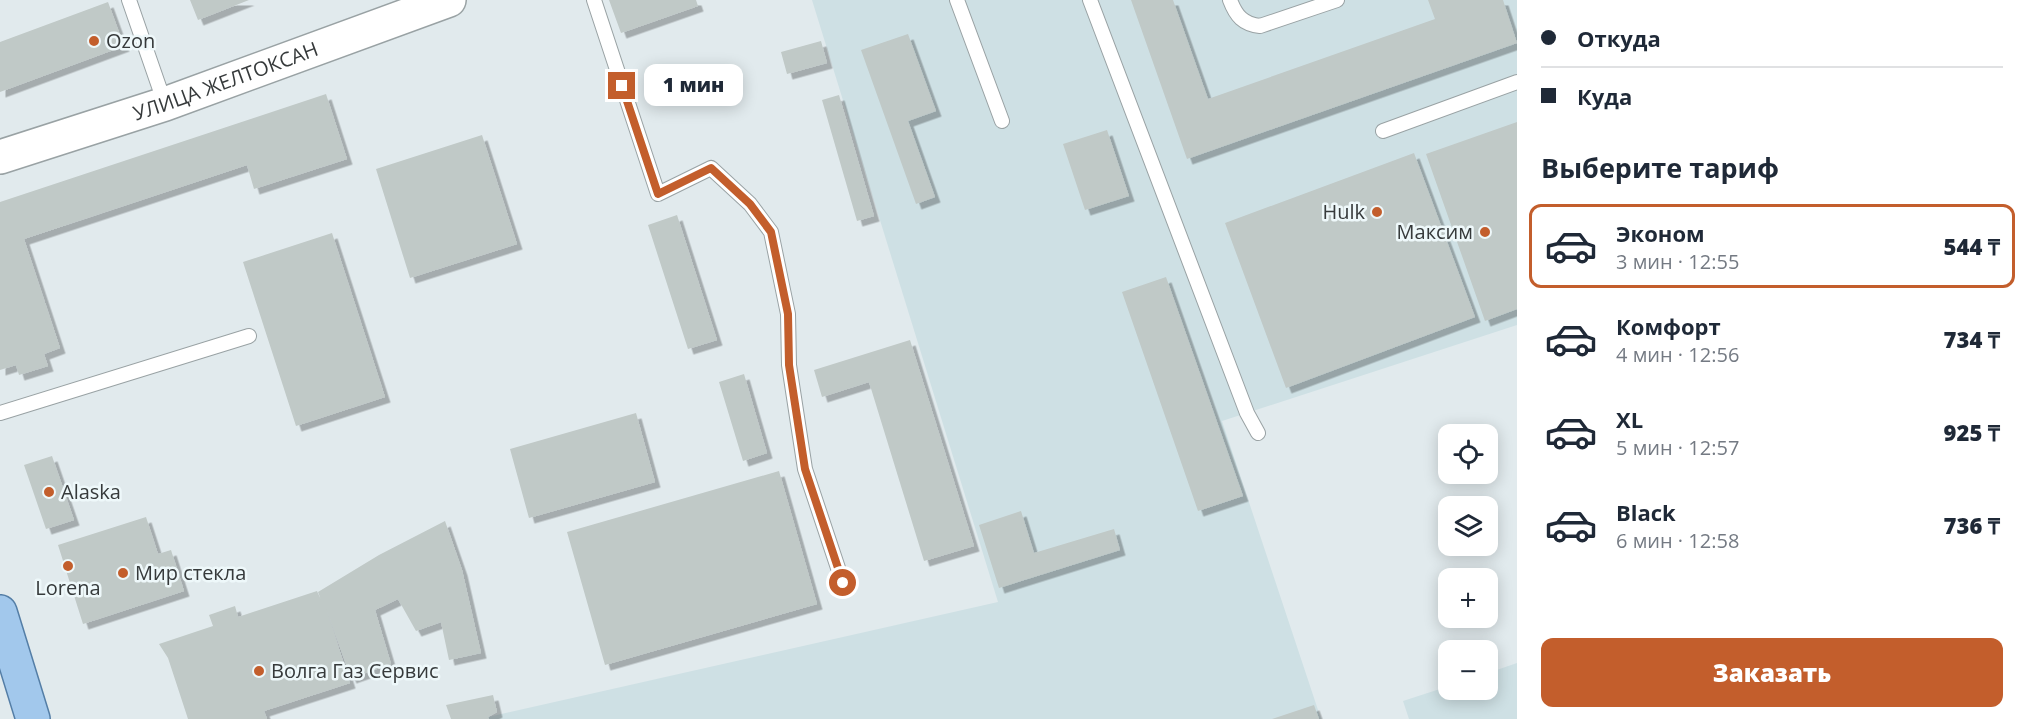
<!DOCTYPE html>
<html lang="ru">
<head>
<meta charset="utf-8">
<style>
	body { margin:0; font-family:"Open Sans",sans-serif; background:#f6f6f7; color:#1f2937; height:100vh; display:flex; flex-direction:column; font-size:22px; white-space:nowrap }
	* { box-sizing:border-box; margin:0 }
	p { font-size:20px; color:#747a83 }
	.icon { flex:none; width:33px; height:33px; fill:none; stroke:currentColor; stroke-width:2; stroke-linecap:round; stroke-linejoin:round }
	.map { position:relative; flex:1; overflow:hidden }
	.sheet { display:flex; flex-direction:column; background:#fff; width:510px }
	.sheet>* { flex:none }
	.top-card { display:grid; align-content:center; height:132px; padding:0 24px; background:#fff }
	.tools { position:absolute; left:1438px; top:424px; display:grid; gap:12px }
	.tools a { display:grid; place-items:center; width:60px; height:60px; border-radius:12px; background:#fff; box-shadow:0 3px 15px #0003; font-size:30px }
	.end { position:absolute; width:27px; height:27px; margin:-14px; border:8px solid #c35e2c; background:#fff; box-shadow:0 0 0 3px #fff }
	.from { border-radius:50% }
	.bubble { position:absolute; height:42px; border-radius:12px; background:#fff; box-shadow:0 3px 15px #0003; font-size:20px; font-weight:800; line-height:42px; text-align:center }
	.top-card b { display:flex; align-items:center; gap:21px; height:57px; font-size:22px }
	.top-card b+b { border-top:2px solid #e0e1e3 }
	.top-card i { width:15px; height:15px; background:#1f2937 }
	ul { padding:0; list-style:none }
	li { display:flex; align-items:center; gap:18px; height:84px; margin:0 12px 9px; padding:0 12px; border:3px solid transparent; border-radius:12px }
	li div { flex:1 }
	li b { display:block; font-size:22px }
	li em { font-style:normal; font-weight:800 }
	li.on { border-color:#c35e2c }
	li>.icon { width:54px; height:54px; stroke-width:1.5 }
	h2 { padding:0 24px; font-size:27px; line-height:72px }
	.cta { display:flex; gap:12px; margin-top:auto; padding:12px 24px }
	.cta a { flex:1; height:69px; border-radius:12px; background:#c35e2c; color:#fff; font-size:24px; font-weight:800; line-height:69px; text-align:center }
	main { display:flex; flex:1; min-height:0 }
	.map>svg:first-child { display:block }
</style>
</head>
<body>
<main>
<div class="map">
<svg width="1517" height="719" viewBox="0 0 1517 719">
	<defs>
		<filter id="shadow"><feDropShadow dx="5.5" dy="5.5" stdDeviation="0" flood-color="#0004"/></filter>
	</defs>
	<rect width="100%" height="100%" fill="#e1eaed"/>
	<path fill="#cee0e4" d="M 812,0 L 1517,0 L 1517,325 L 1222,421 L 1321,719 L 489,719 L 488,717 L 998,602 Z
		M 1517,663 L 1517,719 L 1409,719 L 1403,701 L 1449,686 L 1449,690 L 1488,690 L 1488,673 Z"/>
	<path fill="#c0c9c7" filter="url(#shadow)" d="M 190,0 L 249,0 L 198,20 Z
		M 609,0 L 696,0 L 698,6 L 621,33 Z
		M 1131,0 L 1173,0 L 1208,99 L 1435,19 L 1428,0 L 1503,0 L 1517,43 L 1187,159 Z
		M 108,2 L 124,46 L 0,92 L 0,42 Z
		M 908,34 L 936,111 L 908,121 L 935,197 L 916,204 L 861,50 Z
		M 821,41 L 827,63 L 787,74 L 781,52 Z
		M 326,94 L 347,159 L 254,189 L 247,165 L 24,239 L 60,348 L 44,354 L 48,366 L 19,375 L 16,365 L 0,370 L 0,202 Z
		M 839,95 L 874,216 L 857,221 L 822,100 Z
		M 1517,122 L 1517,309 L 1485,321 L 1426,154 Z
		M 1107,130 L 1129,196 L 1085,210 L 1063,144 Z
		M 482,135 L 517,244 L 410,278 L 376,169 Z
		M 1414,153 L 1475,317 L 1286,388 L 1225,223 Z
		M 677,215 L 717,340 L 688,349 L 648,225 Z
		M 332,233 L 385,397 L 296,426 L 243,262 Z
		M 1166,277 L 1243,496 L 1198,511 L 1122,292 Z
		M 910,340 L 974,546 L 924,561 L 869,382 L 822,397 L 814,370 Z
		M 744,374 L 767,453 L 743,461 L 719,382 Z
		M 636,413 L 655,482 L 529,518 L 510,449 Z
		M 52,456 L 74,520 L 46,529 L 24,465 Z
		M 779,471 L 817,604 L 605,665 L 567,532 Z
		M 1021,511 L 1034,553 L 1114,529 L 1120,550 L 999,588 L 979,525 Z
		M 146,517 L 158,554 L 171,550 L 184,591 L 83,624 L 58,545 Z
		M 445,521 L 462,570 L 481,653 L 449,660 L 441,622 L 416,631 L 398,599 L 375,610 L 391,664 L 351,678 L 326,608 L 350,683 L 264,711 L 267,719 L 188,719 L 168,658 L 159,644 L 213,626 L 209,615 L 235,606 L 238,617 L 317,591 L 321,600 L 318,592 L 379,555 Z
		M 493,695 L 497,712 L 488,717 L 489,719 L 451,719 L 446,705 Z
		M 1314,705 L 1319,719 L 1272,719 Z"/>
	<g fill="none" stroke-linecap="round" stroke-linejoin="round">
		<g stroke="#99a2a4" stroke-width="16">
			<path id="service" d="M 129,0 L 165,104
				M 594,0 L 658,194 L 711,168 L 750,204 L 771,232 L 788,314 L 789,365 L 805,469 L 843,583
				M 957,0 L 1002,121
				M 1090,0 L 1247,413 L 1258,433
				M 1230,0 C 1236,16 1243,24 1260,26 L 1337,0
				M 1383,131 L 1517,82
				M 0,413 L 249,336"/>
		</g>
		<g stroke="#99a2a4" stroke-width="36">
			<g id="tertiary">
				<path id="s1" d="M 0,157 L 165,104 L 449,0"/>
			</g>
		</g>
		<g stroke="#547ea6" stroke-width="36">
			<path id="primary" d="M 0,612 L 33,719"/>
		</g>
		<use href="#service" stroke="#fff" stroke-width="14"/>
		<use href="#tertiary" stroke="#fff" stroke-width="33"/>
		<use href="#primary" stroke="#a2c8ec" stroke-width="33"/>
	</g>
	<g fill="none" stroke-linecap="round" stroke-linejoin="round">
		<path stroke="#c35e2c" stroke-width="8" d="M 622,86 L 658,194 L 711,168 L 750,204 L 771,232 L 788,314 L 789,365 L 805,469 L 843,583"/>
	</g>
	<g fill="#c35e2c" stroke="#eef8fa" stroke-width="2">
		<circle cx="94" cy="41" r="6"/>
		<circle cx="1377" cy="212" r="6"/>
		<circle cx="1485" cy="232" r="6"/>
		<circle cx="49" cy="492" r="6"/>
		<circle cx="68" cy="566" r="6"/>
		<circle cx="123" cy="573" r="6"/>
		<circle cx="259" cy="671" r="6"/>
	</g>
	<g text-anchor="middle" stroke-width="5" stroke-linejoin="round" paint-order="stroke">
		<g font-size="20" fill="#363a3b" stroke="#eef8fa" text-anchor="start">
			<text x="106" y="48">Ozon</text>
			<text x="1365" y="219" text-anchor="end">Hulk</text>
			<text x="1473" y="239" text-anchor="end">Максим</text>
			<text x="61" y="499">Alaska</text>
			<text x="135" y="580">Мир стекла</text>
			<text x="68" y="595" text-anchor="middle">Lorena</text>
			<text x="271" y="678">Волга Газ Сервис</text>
		</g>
		<g font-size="20" fill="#363a3b" stroke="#eef8fa">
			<text dy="7" stroke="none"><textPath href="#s1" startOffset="238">УЛИЦА ЖЕЛТОКСАН</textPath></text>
		</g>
	</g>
</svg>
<div class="tools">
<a><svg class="icon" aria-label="locate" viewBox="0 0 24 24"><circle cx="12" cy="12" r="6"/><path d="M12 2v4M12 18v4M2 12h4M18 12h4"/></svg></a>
<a><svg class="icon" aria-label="layers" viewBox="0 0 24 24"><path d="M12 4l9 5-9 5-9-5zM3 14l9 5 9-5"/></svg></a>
<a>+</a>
<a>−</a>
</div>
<i class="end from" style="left:843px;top:583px"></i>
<i class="end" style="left:622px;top:86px"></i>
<div class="bubble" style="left:644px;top:64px;width:99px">1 мин</div>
</div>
<section class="sheet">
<div class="top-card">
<b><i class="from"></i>Откуда</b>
<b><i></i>Куда</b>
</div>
<h2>Выберите тариф</h2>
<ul>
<li class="on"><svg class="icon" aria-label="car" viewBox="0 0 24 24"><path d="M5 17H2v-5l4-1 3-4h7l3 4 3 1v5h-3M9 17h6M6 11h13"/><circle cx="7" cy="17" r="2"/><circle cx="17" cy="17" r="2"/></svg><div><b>Эконом</b><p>3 мин · 12:55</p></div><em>544 ₸</em></li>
<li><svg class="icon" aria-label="car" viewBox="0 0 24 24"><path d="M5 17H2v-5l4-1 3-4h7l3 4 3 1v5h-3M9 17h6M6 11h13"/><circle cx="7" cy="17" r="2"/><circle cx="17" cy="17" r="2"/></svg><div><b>Комфорт</b><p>4 мин · 12:56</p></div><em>734 ₸</em></li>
<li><svg class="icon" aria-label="car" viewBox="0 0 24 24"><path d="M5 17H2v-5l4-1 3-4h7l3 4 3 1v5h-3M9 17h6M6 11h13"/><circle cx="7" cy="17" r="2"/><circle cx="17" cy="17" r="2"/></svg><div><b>XL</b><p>5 мин · 12:57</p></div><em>925 ₸</em></li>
<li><svg class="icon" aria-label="car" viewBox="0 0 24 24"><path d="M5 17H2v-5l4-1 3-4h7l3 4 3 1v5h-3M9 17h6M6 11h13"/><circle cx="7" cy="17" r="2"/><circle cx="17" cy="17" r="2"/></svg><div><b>Black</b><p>6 мин · 12:58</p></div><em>736 ₸</em></li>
</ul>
<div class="cta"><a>Заказать</a></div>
</section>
</main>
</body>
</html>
